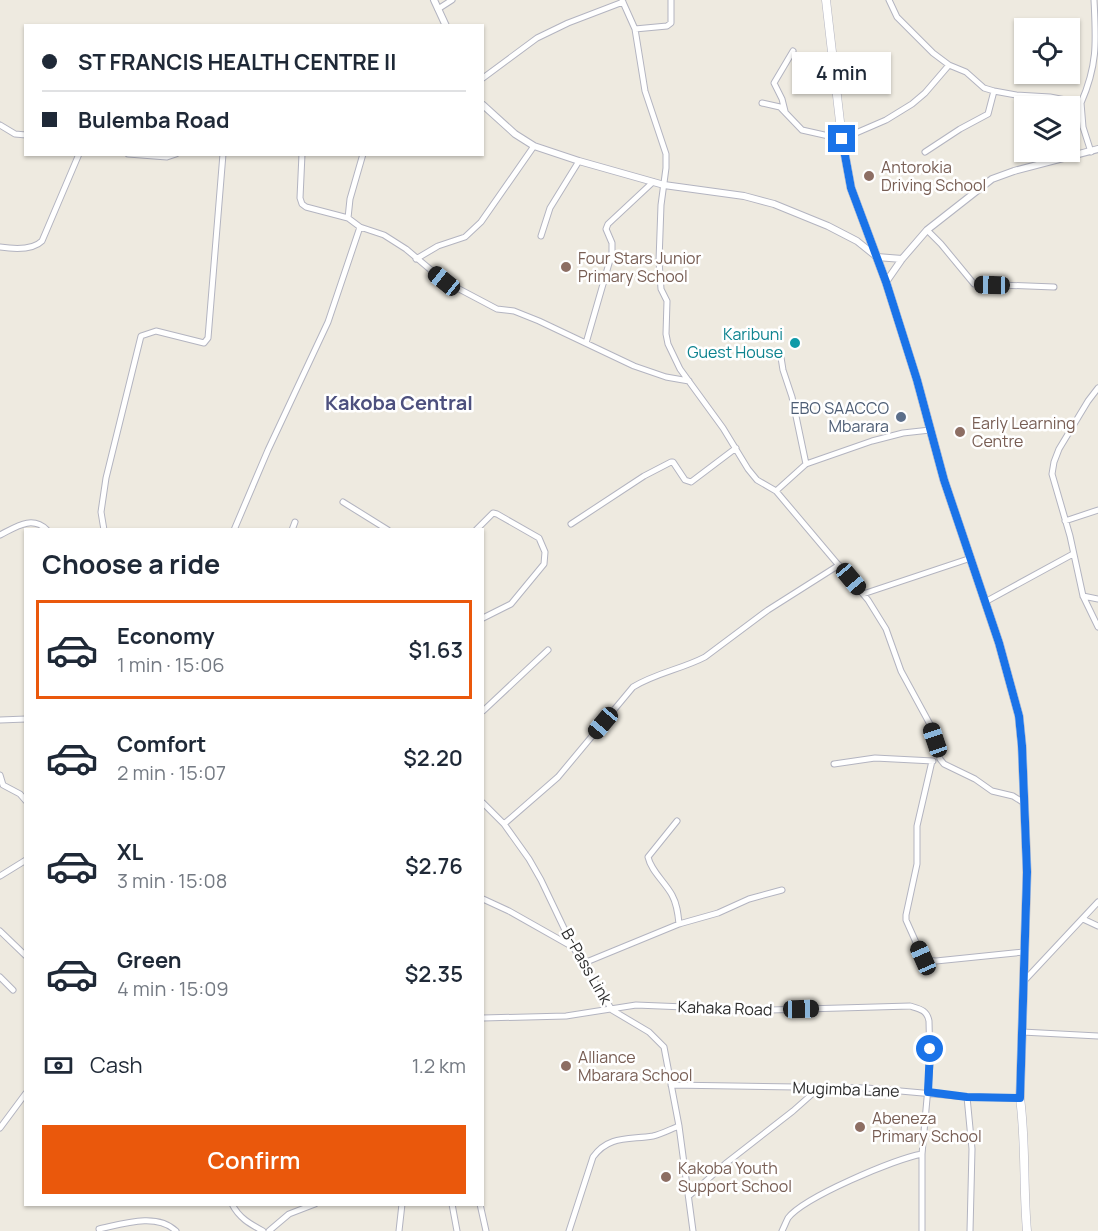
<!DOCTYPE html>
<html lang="en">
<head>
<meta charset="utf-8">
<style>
	body { margin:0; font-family:Manrope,sans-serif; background:#f2f2f3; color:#1f2937; height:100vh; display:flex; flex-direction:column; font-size:22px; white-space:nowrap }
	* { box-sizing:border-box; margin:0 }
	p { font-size:20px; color:#747a83 }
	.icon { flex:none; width:33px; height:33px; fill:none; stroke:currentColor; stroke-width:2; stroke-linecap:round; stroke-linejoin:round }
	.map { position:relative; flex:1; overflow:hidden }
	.sheet { position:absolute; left:24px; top:528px; width:460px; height:678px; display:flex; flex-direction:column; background:#fff; border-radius:0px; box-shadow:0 2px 4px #0004 }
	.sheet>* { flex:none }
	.guide { position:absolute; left:24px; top:24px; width:460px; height:132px; border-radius:0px; box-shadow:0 2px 4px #0004; display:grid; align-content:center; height:132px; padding:0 18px; background:#fff }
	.controls { position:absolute; left:1014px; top:18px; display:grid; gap:12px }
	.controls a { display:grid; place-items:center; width:66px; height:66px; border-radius:0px; background:#fff; box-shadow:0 2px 4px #0004; font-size:30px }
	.end { position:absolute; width:27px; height:27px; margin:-14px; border:8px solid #1a73e8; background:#fff; box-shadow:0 0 0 3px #fff }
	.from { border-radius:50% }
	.bubble { position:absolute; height:42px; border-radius:0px; background:#fff; box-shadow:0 2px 4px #0004; font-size:20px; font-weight:600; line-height:42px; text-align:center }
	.car { position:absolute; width:18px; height:36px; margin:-18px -9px; border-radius:8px; box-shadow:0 0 4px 2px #0007; background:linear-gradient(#222 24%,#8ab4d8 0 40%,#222 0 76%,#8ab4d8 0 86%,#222 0) }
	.guide b { display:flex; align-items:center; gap:21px; height:57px; font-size:22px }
	.guide b+b { border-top:2px solid #e0e1e3 }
	.guide i { width:15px; height:15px; background:#1f2937 }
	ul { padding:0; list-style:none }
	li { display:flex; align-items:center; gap:18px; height:99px; margin:0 12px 9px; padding:0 6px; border:3px solid transparent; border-radius:0px }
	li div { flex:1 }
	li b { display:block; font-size:22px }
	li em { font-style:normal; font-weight:600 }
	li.selected { border-color:#ea580c }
	li>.icon { width:54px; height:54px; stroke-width:1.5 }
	h2 { padding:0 18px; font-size:27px; line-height:72px }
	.pay { display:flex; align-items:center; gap:15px; height:66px; padding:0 18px; font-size:22px }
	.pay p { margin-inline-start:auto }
	.button { display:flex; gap:12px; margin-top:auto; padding:12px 18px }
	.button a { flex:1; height:69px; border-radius:0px; background:#ea580c; color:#fff; font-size:24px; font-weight:600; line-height:69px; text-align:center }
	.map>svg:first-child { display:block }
</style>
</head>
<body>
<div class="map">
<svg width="1098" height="1231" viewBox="0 0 1098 1231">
	<rect width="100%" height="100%" fill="#eeeae0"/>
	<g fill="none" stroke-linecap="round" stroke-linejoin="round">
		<g stroke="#b3b4c0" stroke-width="7">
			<path id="minor" d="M 622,0 L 635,29 L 645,91 L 666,154 L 666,168 L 661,205 L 659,261 L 661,289 L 667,301 L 666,334 L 668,344 L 680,369 L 723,428 L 748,469 L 757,480 L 776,491 L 868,600 L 886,629 L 901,671 L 932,728 L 940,759 L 944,764 L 975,779 L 992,791 L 1013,796 L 1024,803
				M 889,0 L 897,17 L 933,53 L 949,65 L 966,72 L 984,88 L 994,91 L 1016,95 L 1050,97 L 1081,103 L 1083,127 L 1091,152
				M 438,9 L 452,0
				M 635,29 L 667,26 L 671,23 L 671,0
				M 483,78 L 537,38 L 568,23 L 623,2
				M 762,103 L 780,107 L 802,130 L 842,139 L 886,120 L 912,104 L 925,93 L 949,65
				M 1081,103 C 1098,64 1096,41 1094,0
				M 785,111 L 782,99 L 774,83 L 793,51
				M 0,125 L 15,134 L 26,135
				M 925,152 L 960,129 L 988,114 L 994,91
				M 128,154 L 167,157 L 176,154
				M 302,154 L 300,198 L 302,204 L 306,207 L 348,218
				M 360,227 L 384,235 L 406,249 L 444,281 L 497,309 L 514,311 L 539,321 L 634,366 L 666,377 L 689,381
				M 927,230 L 941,244 L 974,284 L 1054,287
				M 541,236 L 550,208 L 579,161
				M 0,247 C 13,249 33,250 42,241 L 79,154
				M 416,259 L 438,246 L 465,237 L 481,222 L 534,146
				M 586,343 L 612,253 L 612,243 L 606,229 L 608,224 L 653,182
				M 780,351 L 783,370 L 792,397 L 806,464
				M 1098,388 L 1088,401 L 1059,449 L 1054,462 L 1052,474 L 1070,536 L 1083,596 L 1098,627
				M 776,491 L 806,464 L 872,441 L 903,433 L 930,430
				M 343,502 L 388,530
				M 1065,521 L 1098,510
				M 571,524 L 644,476 L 671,462 L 673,462 L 685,480 L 691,482 L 736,448
				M 104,530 L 101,512 L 106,478 L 141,336 L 156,331 L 204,343 L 208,338 L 223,154
				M 234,530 L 268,450 L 328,322 L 360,227 L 348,218 L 350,199 L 363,154
				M 292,530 L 295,522
				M 476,530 L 493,513 L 497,514 L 539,538 L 545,552 L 544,564 L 511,604 L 483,618
				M 0,535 C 16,527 32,515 47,530
				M 863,594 L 971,558
				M 1083,596 L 1098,599
				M 985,602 L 1073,554
				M 483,711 L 548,650
				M 0,720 L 26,719
				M 932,761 L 917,826 L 917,864 L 906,915 L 906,920 L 923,958 L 925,960 L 936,961 L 1024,952
				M 834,764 L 875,758 L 933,761
				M 0,775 L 3,785 L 20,794 L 26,801
				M 483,803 L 504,824 L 529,859 L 541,880 L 573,947 L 612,1010 L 649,1032 L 664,1047 L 679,1126 L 693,1231
				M 677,821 L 648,857 C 651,871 665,882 672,895 C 677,904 678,913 679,924
				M 504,824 L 558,777 L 633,687 C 656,673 682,669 705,657 L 768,610 L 839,565
				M 0,876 L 26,860
				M 483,899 L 509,911 L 571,946
				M 1083,919 L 1098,926
				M 0,931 L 26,956
				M 584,963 L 679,924 L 718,913 L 749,899 L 782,890
				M 0,977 L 13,990
				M 1024,981 L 1098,902
				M 483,1018 L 566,1016 L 636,1005 L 709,1008 L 736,1011 L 910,1006 C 920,1009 927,1010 929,1021 L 930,1065 L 922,1154 L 922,1231
				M 1022,1032 L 1098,1036
				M 671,1085 L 867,1088 L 967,1097 L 1020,1098
				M 967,1097 L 972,1149 L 970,1231
				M 0,1128 L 26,1093
				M 689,1196 L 725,1164 L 793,1111 L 820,1087
				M 232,1204 C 239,1218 250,1224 263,1231
				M 452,1204 L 457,1231
				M 480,1204 L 486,1231
				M 99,1229 C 122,1224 157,1212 176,1231
				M 269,1231 L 289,1214 L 315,1204
				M 399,1231 L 402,1204
				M 569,1231 L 593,1157 C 609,1135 629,1140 653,1136 C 662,1134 671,1129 679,1126
				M 782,1231 C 784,1227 786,1222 788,1218 C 804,1197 895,1159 922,1154"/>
		</g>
		<g stroke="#b3b4c0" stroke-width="8">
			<path id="tertiary" d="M 434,0 L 446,26
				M 483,105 L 515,134 L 534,146 L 579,161 L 664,185 L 744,196 L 774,204 L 828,226 L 857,241 L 877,257 L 902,259
				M 886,282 L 902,259 L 927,230 L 992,179 L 1014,171 L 1098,149"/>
		</g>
		<g stroke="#b3b4c0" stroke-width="9">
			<path id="secondary" d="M 826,0 L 842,139 L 851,188 L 886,282 L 917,380 L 944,480 L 999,643 L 1019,716 L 1022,746 L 1027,872 L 1020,1098 C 1026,1142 1023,1186 1027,1231"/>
		</g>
		<use href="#minor" stroke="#fff" stroke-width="5"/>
		<use href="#tertiary" stroke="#fff" stroke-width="6"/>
		<use href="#secondary" stroke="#fff" stroke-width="8"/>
	</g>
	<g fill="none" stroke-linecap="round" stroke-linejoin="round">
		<path stroke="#1a73e8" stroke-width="8" d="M 842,139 L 851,188 L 886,282 L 917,380 L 944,480 L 999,643 L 1019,716 L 1022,746 L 1027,872 L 1020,1098 L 967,1097 L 928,1092 L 930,1049"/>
	</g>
	<g fill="#8d6e63" stroke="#fff" stroke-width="2">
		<circle cx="869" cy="176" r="6"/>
		<circle cx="566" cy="267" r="6"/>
		<circle cx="960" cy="432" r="6"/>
		<circle cx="566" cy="1066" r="6"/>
		<circle cx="860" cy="1127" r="6"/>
		<circle cx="666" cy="1177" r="6"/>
	</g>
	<circle fill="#0f9aa8" stroke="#fff" stroke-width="2" cx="795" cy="343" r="6"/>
	<circle fill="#5c6f8a" stroke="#fff" stroke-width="2" cx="901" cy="417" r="6"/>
	<g text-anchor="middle" stroke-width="5" stroke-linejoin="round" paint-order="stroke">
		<g font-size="16" fill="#785e54" stroke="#fff" text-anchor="start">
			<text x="881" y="173">Antorokia<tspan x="881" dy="18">Driving School</tspan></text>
			<text x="578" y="264">Four Stars Junior<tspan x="578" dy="18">Primary School</tspan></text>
			<text x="972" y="429">Early Learning<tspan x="972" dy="18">Centre</tspan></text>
			<text x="578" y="1063">Alliance<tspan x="578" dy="18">Mbarara School</tspan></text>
			<text x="872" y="1124">Abeneza<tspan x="872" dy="18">Primary School</tspan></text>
			<text x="678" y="1174">Kakoba Youth<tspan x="678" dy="18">Support School</tspan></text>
		</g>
		<g font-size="16" fill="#0d838f" stroke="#fff" text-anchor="end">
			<text x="783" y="340">Karibuni<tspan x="783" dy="18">Guest House</tspan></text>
		</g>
		<g font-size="16" fill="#4e5e75" stroke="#fff" text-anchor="end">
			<text x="889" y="414">EBO SAACCO<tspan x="889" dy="18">Mbarara</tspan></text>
		</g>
		<g font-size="16" fill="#2d2d2d" stroke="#fff">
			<text transform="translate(587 966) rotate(60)" y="6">B-Pass Link</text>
			<text transform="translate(725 1008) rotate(2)" y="6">Kahaka Road</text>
			<text transform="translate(846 1089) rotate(2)" y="6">Mugimba Lane</text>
		</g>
		<g font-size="20" font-weight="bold" fill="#4d507e" stroke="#fff">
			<text x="399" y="410">Kakoba Central</text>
		</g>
	</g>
</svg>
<div class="controls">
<a><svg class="icon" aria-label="locate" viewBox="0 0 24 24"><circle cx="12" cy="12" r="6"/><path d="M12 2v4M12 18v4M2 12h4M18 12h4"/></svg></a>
<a><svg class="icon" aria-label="layers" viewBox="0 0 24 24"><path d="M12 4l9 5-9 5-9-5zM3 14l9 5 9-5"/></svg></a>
</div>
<i class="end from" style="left:930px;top:1049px"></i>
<i class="end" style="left:842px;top:139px"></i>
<div class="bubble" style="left:792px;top:52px;width:99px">4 min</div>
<i class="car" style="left:444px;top:281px;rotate:309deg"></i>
<i class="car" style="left:992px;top:285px;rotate:271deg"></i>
<i class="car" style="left:851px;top:579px;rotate:140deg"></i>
<i class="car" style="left:603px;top:723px;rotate:220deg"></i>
<i class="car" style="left:935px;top:740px;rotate:341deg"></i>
<i class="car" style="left:923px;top:958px;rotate:336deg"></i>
<i class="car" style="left:801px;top:1009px;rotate:89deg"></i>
<div class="guide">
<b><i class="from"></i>ST FRANCIS HEALTH CENTRE II</b>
<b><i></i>Bulemba Road</b>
</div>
<section class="sheet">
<h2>Choose a ride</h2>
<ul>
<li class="selected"><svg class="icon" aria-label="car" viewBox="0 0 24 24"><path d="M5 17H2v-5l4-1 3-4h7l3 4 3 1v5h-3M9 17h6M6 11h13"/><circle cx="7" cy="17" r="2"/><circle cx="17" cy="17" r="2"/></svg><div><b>Economy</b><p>1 min · 15:06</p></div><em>$1.63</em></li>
<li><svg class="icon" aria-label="car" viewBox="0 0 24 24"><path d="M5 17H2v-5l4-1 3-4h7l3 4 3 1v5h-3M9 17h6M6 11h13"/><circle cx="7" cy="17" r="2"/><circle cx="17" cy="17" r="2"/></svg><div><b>Comfort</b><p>2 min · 15:07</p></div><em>$2.20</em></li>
<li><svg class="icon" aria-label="car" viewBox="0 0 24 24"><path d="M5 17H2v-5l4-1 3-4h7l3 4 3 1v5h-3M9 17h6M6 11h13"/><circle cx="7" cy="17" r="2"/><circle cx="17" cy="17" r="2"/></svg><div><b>XL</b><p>3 min · 15:08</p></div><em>$2.76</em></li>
<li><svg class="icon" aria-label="car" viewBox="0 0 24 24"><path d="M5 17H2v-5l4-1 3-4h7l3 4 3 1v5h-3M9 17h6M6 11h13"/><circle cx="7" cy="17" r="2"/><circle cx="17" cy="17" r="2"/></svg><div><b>Green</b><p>4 min · 15:09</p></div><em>$2.35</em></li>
</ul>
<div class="pay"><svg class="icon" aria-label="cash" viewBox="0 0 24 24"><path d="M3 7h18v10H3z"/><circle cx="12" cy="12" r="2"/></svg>Cash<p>1.2 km</p></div>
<div class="button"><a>Confirm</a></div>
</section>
</div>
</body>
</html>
